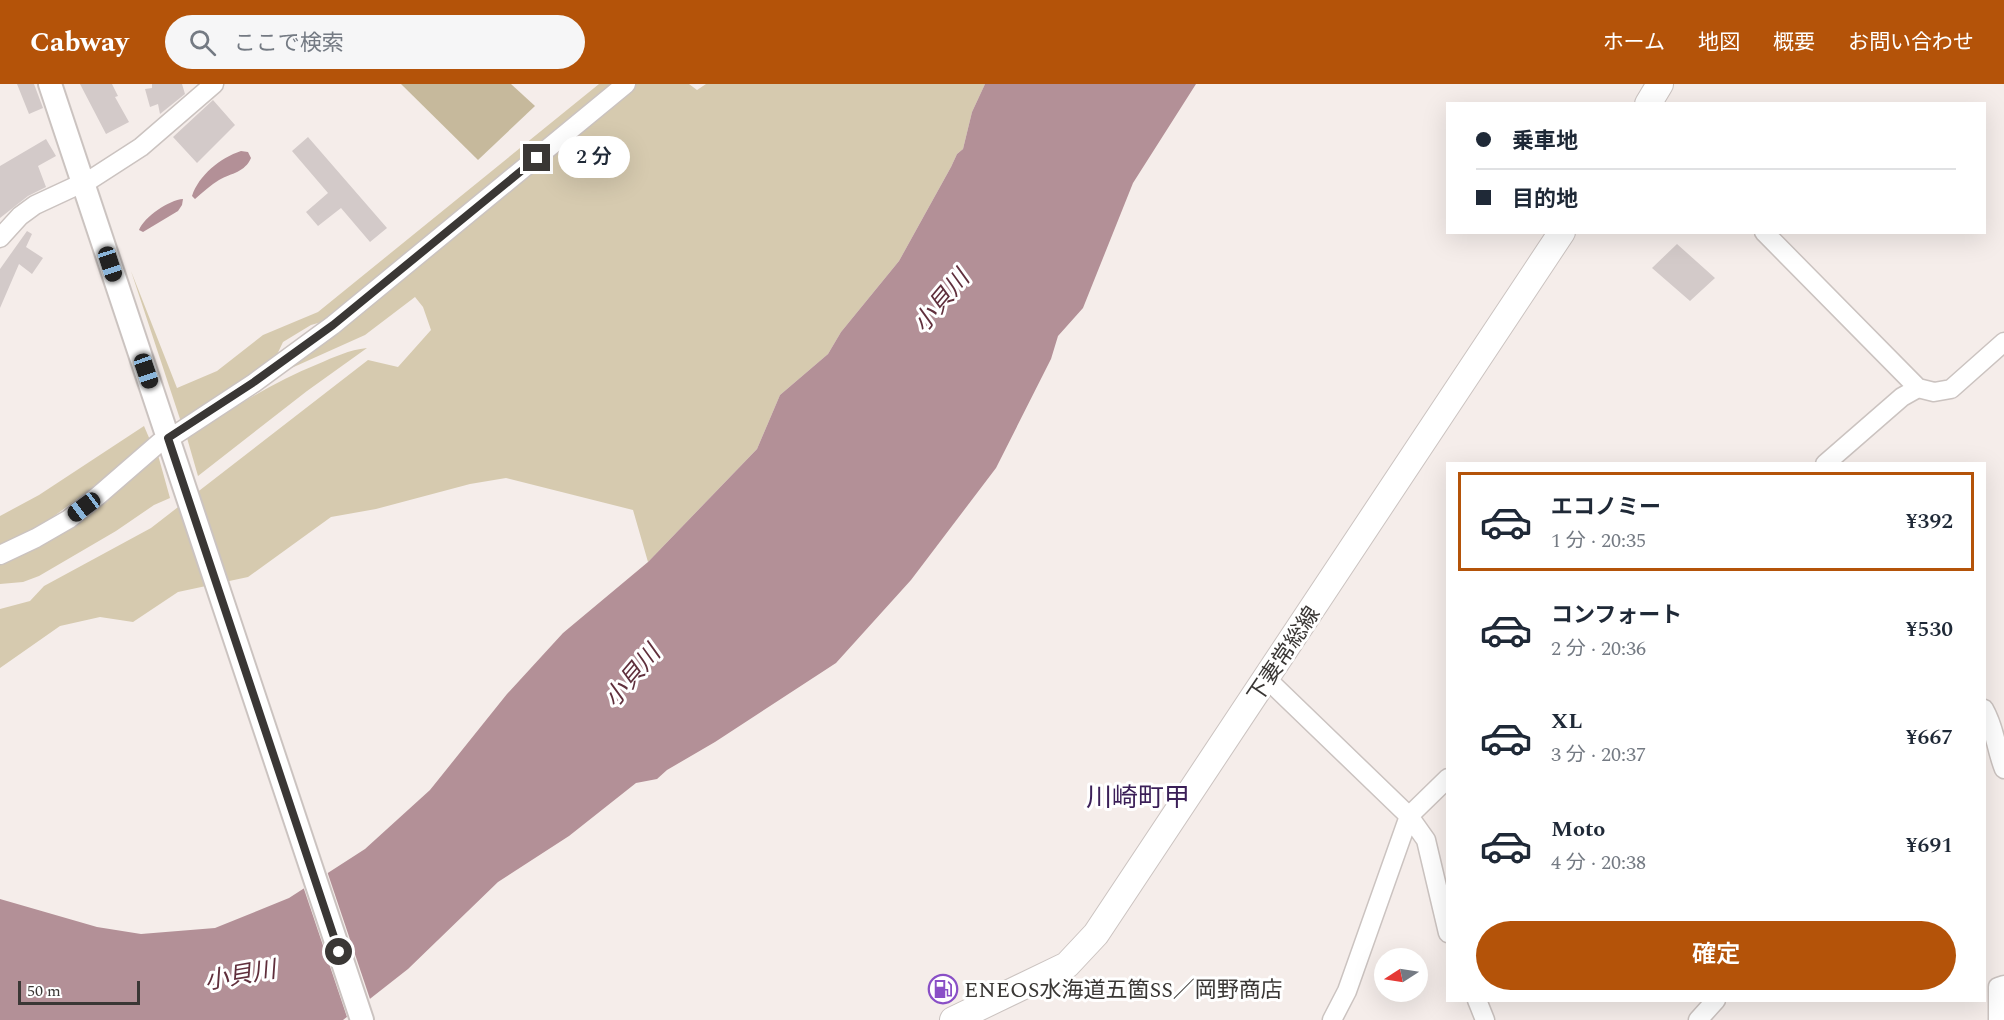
<!DOCTYPE html>
<html lang="ja">
<head>
<meta charset="utf-8">
<style>
	body { margin:0; font-family:Spectral,"Noto Sans JP",serif; background:#f6f6f7; color:#1f2937; height:100vh; display:flex; flex-direction:column; font-size:22px; white-space:nowrap }
	* { box-sizing:border-box; margin:0 }
	p { font-size:20px; color:#747a83 }
	.icon { flex:none; width:33px; height:33px; fill:none; stroke:currentColor; stroke-width:2; stroke-linecap:round; stroke-linejoin:round }
	.map { position:relative; flex:1; overflow:hidden }
	.side { position:absolute; left:1446px; top:378px; width:540px; height:540px; display:flex; flex-direction:column; background:#fff; border-radius:0px; box-shadow:0 6px 24px #0002 }
	.side>* { flex:none }
	.guide { position:absolute; left:1446px; top:18px; width:540px; height:132px; border-radius:0px; box-shadow:0 6px 24px #0002; display:grid; align-content:center; height:132px; padding:0 30px; background:#fff }
	.needle { width:39px; rotate:258deg }
	.tools { position:absolute; left:1374px; top:864px; display:grid; gap:12px }
	.tools a { display:grid; place-items:center; width:54px; height:54px; border-radius:50%; background:#fff; box-shadow:0 6px 24px #0002; font-size:30px }
	.scale { position:absolute; left:18px; bottom:15px; width:122px; box-sizing:border-box; padding-left:6px; border:3px solid #3a3735; border-top:0; font-size:16px; line-height:21px; white-space:nowrap; color:#3a3735; -webkit-text-stroke:4px #fff; paint-order:stroke }
	.end { position:absolute; width:27px; height:27px; margin:-14px; border:8px solid #3a3735; background:#fff; box-shadow:0 0 0 3px #fff }
	.from { border-radius:50% }
	.bubble { position:absolute; height:42px; border-radius:21px; background:#fff; box-shadow:0 6px 24px #0002; font-size:20px; font-weight:600; line-height:42px; text-align:center }
	.car { position:absolute; width:18px; height:36px; margin:-18px -9px; border-radius:8px; box-shadow:0 0 4px 2px #0007; background:linear-gradient(#222 24%,#8ab4d8 0 40%,#222 0 76%,#8ab4d8 0 86%,#222 0) }
	.guide b { display:flex; align-items:center; gap:21px; height:57px; font-size:22px }
	.guide b+b { border-top:2px solid #e0e1e3 }
	.guide i { width:15px; height:15px; background:#1f2937 }
	ul { padding:10px 0 0; list-style:none }
	li { display:flex; align-items:center; gap:18px; height:99px; margin:0 12px 9px; padding:0 18px; border:3px solid transparent; border-radius:0px }
	li div { flex:1 }
	li b { display:block; font-size:22px }
	li em { font-style:normal; font-weight:600 }
	li.selected { border-color:#b45309 }
	li>.icon { width:54px; height:54px; stroke-width:1.5 }
	.action { display:flex; gap:12px; margin-top:auto; padding:12px 30px }
	.action a { flex:1; height:69px; border-radius:36px; background:#b45309; color:#fff; font-size:24px; font-weight:600; line-height:69px; text-align:center }
	header { display:flex; align-items:center; gap:36px; box-sizing:border-box; height:84px; padding:0 30px; background:#b45309; color:#fff }
	header strong { font-size:28px }
	nav { display:flex; gap:33px; margin-inline-start:auto; font-size:21px }
	.search { width:420px; height:54px; background:#f6f6f7; display:flex; align-items:center; gap:15px; box-sizing:border-box; padding:0 21px; border-radius:33px; color:#747a83; font-size:22px }
	.map>svg:first-child { display:block }
</style>
</head>
<body>
<header>
<strong>Cabway</strong>
<div class="search"><svg class="icon" aria-label="search" viewBox="0 0 24 24"><circle cx="10" cy="10" r="6"/><path d="M15 15l6 6"/></svg>ここで検索</div>
<nav><a>ホーム</a><a>地図</a><a>概要</a><a>お問い合わせ</a></nav>
</header>
<div class="map">
<svg width="2004" height="936" viewBox="0 0 2004 936">
	<rect width="100%" height="100%" fill="#f5edea"/>
	<path fill="#d6caaf" d="M 599,0 L 617,0 L 325,237 L 311,241 L 283,258 L 274,277 L 181,338 L 131,187 L 177,304 L 217,287 L 263,251 L 318,228 Z
		M 633,0 L 689,0 L 697,6 L 706,0 L 985,0 L 972,28 L 963,65 L 957,70 L 951,83 L 899,177 L 841,248 L 828,270 L 780,311 L 757,365 L 648,478 L 633,426 L 506,394 L 470,400 L 376,425 L 331,433 L 248,493 L 178,508 L 133,538 L 100,533 L 60,542 L 0,584 L 0,525 L 30,517 L 44,502 L 151,444 L 368,276 L 398,283 L 431,246 L 423,223 L 415,213 L 365,251 L 287,286 L 276,290 Z
		M 367,264 L 307,307 L 198,392 L 187,354 C 229,326 271,299 318,280 C 334,273 349,266 367,264 Z
		M 144,342 L 150,356 L 115,387 L 42,441 L 0,464 L 0,432 L 39,411 Z
		M 158,371 L 170,414 L 154,421 L 116,447 L 39,492 L 23,498 L 0,500 L 0,476 Z"/>
	<path fill="#c6b99c" d="M 401,0 L 511,0 L 535,22 L 478,76 Z"/>
	<path fill="#b39097" d="M 985,0 L 1196,0 L 1133,99 L 1083,224 L 1058,252 L 1051,275 L 996,384 L 911,496 L 836,579 L 715,658 L 667,686 L 657,695 L 636,699 L 569,752 L 498,798 L 408,885 L 343,936 L 0,936 L 0,815 L 97,843 L 141,850 L 215,844 L 289,814 L 365,765 L 430,706 L 507,610 L 563,549 L 648,478 L 757,365 L 780,311 L 828,270 L 841,248 L 899,177 L 951,83 L 957,70 L 963,65 L 972,28 Z
		M 241,67 L 248,68 L 251,74 C 245,88 232,89 219,96 C 211,101 203,108 195,115 L 192,112 C 199,91 220,74 241,67 Z
		M 183,115 L 182,121 L 178,127 L 143,148 L 139,146 C 144,133 169,116 183,115 Z"/>
	<path fill="#f5edea" d="M 327,787 L 371,918 L 348,936 L 303,802 Z"/>
	<path fill="#d3cac9" d="M 17,0 L 34,0 L 43,24 L 29,30 Z
		M 80,0 L 112,0 L 118,12 L 115,13 L 129,38 L 106,50 Z
		M 152,0 L 182,0 L 185,10 L 160,30 L 158,20 L 150,23 L 145,5 L 152,4 Z
		M 213,16 L 235,41 L 197,79 L 173,53 Z
		M 308,53 L 387,144 L 370,158 L 341,124 L 318,142 L 306,128 L 328,109 L 292,67 Z
		M 46,55 L 56,72 L 38,82 L 46,103 L 28,112 L 0,134 L 0,82 Z
		M 27,147 L 32,150 L 26,163 L 43,174 L 32,190 L 19,180 L 0,224 L 0,185 Z
		M 1677,160 L 1715,194 L 1690,217 L 1652,184 Z"/>
	<g fill="none" stroke-linecap="round" stroke-linejoin="round">
		<g stroke="#cbc3c0" stroke-width="21">
			<path id="minor" d="M 1764,148 L 1918,304 L 1934,308 L 1951,305 L 2004,258
				M 0,154 L 20,132 L 35,121 L 93,94 L 141,63 L 214,0
				M 1825,380 L 1902,313 L 1918,304
				M 0,471 L 36,454 L 69,435 L 99,411 L 159,359 L 178,349 L 254,299 L 333,241 L 626,0
				M 1267,595 L 1409,732 L 1426,756 L 1448,849
				M 1984,625 C 1996,646 1995,663 2004,685
				M 1477,916 L 1485,936
				M 1332,936 L 1347,907 L 1409,732 L 1448,694
				M 1698,936 L 1716,916
				M 1998,936 L 1998,903 L 2004,901"/>
		</g>
		<g stroke="#cbc3c0" stroke-width="26">
			<path id="tertiary" d="M 50,0 L 362,936"/>
		</g>
		<g stroke="#cbc3c0" stroke-width="28">
			<path id="secondary" d="M 1648,20 L 1660,0
				M 953,936 L 1067,881 L 1096,850 L 1562,148"/>
		</g>
		<use href="#minor" stroke="#fff" stroke-width="18"/>
		<use href="#tertiary" stroke="#fff" stroke-width="22"/>
		<use href="#secondary" stroke="#fff" stroke-width="26"/>
	</g>
	<g fill="none" stroke-linecap="round" stroke-linejoin="round">
		<path stroke="#3a3735" stroke-width="8" d="M 339,868 L 168,354 L 254,298 L 333,241 L 537,74"/>
	</g>
	<defs>
		<g id="fuel-ring" transform="scale(1.5)"><circle r="9.5" fill="#fff" stroke="#894fc6" stroke-width="1.5"/><path d="M-5.5-6h7V0h2V4h1.3V-2.5L3-4.5l.8-.8L6-3V5H2.5V1h-1V6h-7ZM-4.2-4.7v3.2H.2V-4.7Z" fill="#894fc6"/></g>
	</defs>
	<g fill-rule="evenodd">
		<use href="#fuel-ring" x="943" y="905"/>
	</g>
	<g text-anchor="middle" stroke-width="6" stroke-linejoin="round" paint-order="stroke">
		<g font-size="22" fill="#3a3735" stroke="#fff">
			<text transform="translate(1283 570) rotate(-56)" y="8">下妻常総線</text>
		</g>
		<g font-size="22" fill="#3a3735" stroke="#fff" text-anchor="start">
			<text x="964" y="913">ENEOS水海道五箇SS／岡野商店</text>
		</g>
		<g font-size="24" font-style="italic" fill="#602f3c" stroke="#fff">
			<text transform="translate(941 217) rotate(-50)" y="8">小貝川</text>
			<text transform="translate(632 592) rotate(-50)" y="8">小貝川</text>
			<text transform="translate(240 891) rotate(-10)" y="8">小貝川</text>
		</g>
		<g font-size="26" fill="#3b1f58" stroke="#fff">
			<text x="1138" y="722">川崎町甲</text>
		</g>
	</g>
</svg>
<div class="tools">
<a><svg class="needle" viewBox="-14 -14 28 28"><path d="M0-13l5 13h-10z" fill="#e53935"/><path d="M0 13l5-13h-10z" fill="#747a83"/></svg></a>
</div>
<div class="scale">50 m</div>
<i class="end from" style="left:339px;top:868px"></i>
<i class="end" style="left:537px;top:74px"></i>
<div class="bubble" style="left:558px;top:52px;width:72px">2 分</div>
<i class="car" style="left:110px;top:180px;rotate:162deg"></i>
<i class="car" style="left:146px;top:287px;rotate:161deg"></i>
<i class="car" style="left:84px;top:423px;rotate:233deg"></i>
<div class="guide">
<b><i class="from"></i>乗車地</b>
<b><i></i>目的地</b>
</div>
<section class="side">
<ul>
<li class="selected"><svg class="icon" aria-label="car" viewBox="0 0 24 24"><path d="M5 17H2v-5l4-1 3-4h7l3 4 3 1v5h-3M9 17h6M6 11h13"/><circle cx="7" cy="17" r="2"/><circle cx="17" cy="17" r="2"/></svg><div><b>エコノミー</b><p>1 分 · 20:35</p></div><em>¥392</em></li>
<li><svg class="icon" aria-label="car" viewBox="0 0 24 24"><path d="M5 17H2v-5l4-1 3-4h7l3 4 3 1v5h-3M9 17h6M6 11h13"/><circle cx="7" cy="17" r="2"/><circle cx="17" cy="17" r="2"/></svg><div><b>コンフォート</b><p>2 分 · 20:36</p></div><em>¥530</em></li>
<li><svg class="icon" aria-label="car" viewBox="0 0 24 24"><path d="M5 17H2v-5l4-1 3-4h7l3 4 3 1v5h-3M9 17h6M6 11h13"/><circle cx="7" cy="17" r="2"/><circle cx="17" cy="17" r="2"/></svg><div><b>XL</b><p>3 分 · 20:37</p></div><em>¥667</em></li>
<li><svg class="icon" aria-label="car" viewBox="0 0 24 24"><path d="M5 17H2v-5l4-1 3-4h7l3 4 3 1v5h-3M9 17h6M6 11h13"/><circle cx="7" cy="17" r="2"/><circle cx="17" cy="17" r="2"/></svg><div><b>Moto</b><p>4 分 · 20:38</p></div><em>¥691</em></li>
</ul>
<div class="action"><a>確定</a></div>
</section>
</div>
</body>
</html>
